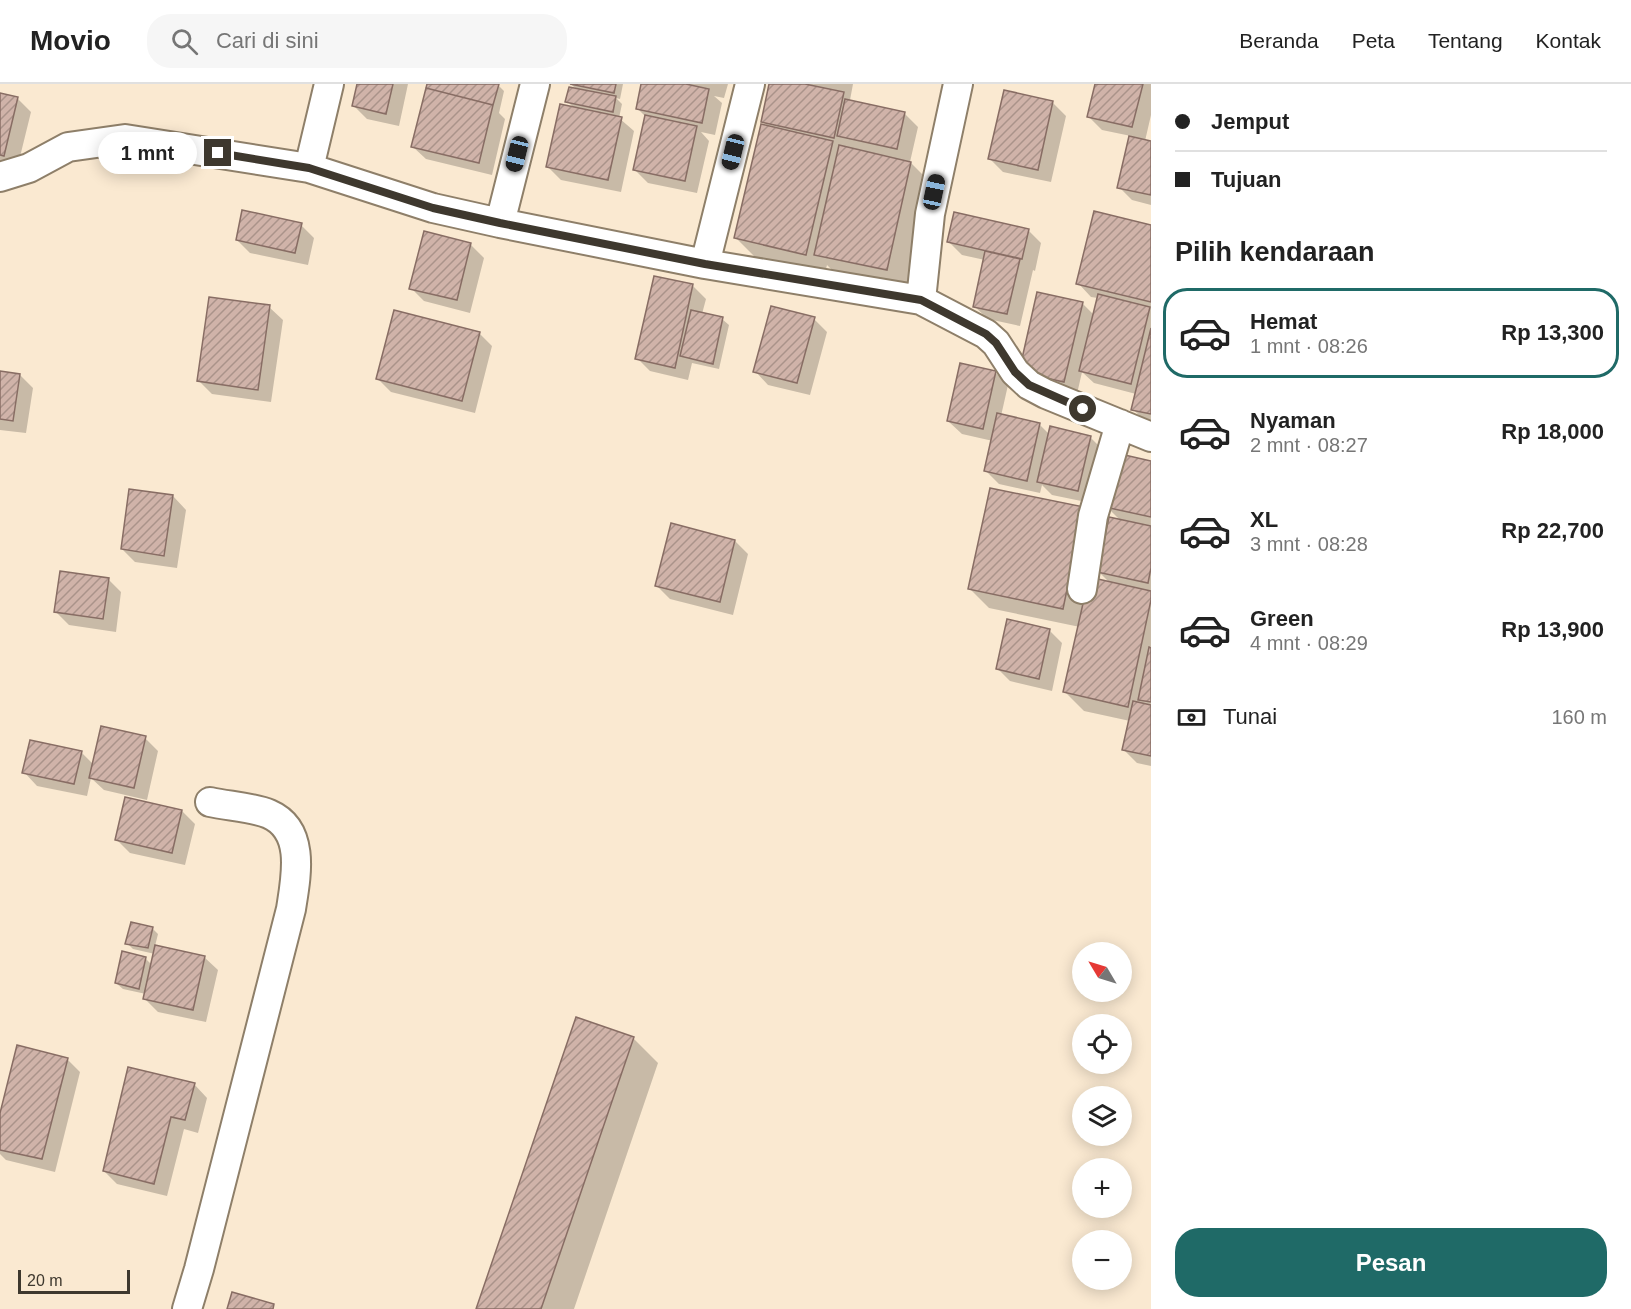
<!DOCTYPE html>
<html lang="id">
<head>
<meta charset="utf-8">
<style>
	body { margin:0; font-family:Helvetica,sans-serif; background:#f6f6f6; color:#222; height:100vh; display:flex; flex-direction:column; font-size:22px; white-space:nowrap }
	* { box-sizing:border-box; margin:0 }
	p { font-size:20px; color:#767676 }
	.icon { flex:none; width:33px; height:33px; fill:none; stroke:currentColor; stroke-width:2; stroke-linecap:round; stroke-linejoin:round }
	.map { position:relative; flex:1; overflow:hidden }
	.panel { display:flex; flex-direction:column; background:#fff; width:480px }
	.panel>* { flex:none }
	.hud { display:grid; align-content:center; height:132px; padding:0 24px; background:#fff }
	.needle { width:39px; rotate:308deg }
	.tools { position:absolute; left:1072px; top:858px; display:grid; gap:12px }
	.tools a { display:grid; place-items:center; width:60px; height:60px; border-radius:50%; background:#fff; box-shadow:0 3px 15px #0003; font-size:30px }
	.scale { position:absolute; left:18px; bottom:15px; width:112px; box-sizing:border-box; padding-left:6px; border:3px solid #3e382e; border-top:0; font-size:16px; line-height:21px; white-space:nowrap; color:#3e382e; -webkit-text-stroke:4px #fae9d1; paint-order:stroke }
	.end { position:absolute; width:27px; height:27px; margin:-14px; border:8px solid #3e382e; background:#fff; box-shadow:0 0 0 3px #fff }
	.from { border-radius:50% }
	.bubble { position:absolute; height:42px; border-radius:21px; background:#fff; box-shadow:0 3px 15px #0003; font-size:20px; font-weight:700; line-height:42px; text-align:center }
	.car { position:absolute; width:18px; height:36px; margin:-18px -9px; border-radius:8px; box-shadow:0 0 4px 2px #0007; background:linear-gradient(#222 24%,#8ab4d8 0 40%,#222 0 76%,#8ab4d8 0 86%,#222 0) }
	.hud b { display:flex; align-items:center; gap:21px; height:57px; font-size:22px }
	.hud b+b { border-top:2px solid #e0e0e0 }
	.hud i { width:15px; height:15px; background:#222 }
	ul { padding:0; list-style:none }
	li { display:flex; align-items:center; gap:18px; height:90px; margin:0 12px 9px; padding:0 12px; border:3px solid transparent; border-radius:24px }
	li div { flex:1 }
	li b { display:block; font-size:22px }
	li em { font-style:normal; font-weight:700 }
	li.current { border-color:#1f6a67 }
	li>.icon { width:54px; height:54px; stroke-width:1.5 }
	h2 { padding:0 24px; font-size:27px; line-height:72px }
	.pay { display:flex; align-items:center; gap:15px; height:66px; padding:0 24px; font-size:22px }
	.pay p { margin-inline-start:auto }
	.cta { display:flex; gap:12px; margin-top:auto; padding:12px 24px }
	.cta a { flex:1; height:69px; border-radius:24px; background:#1f6a67; color:#fff; font-size:24px; font-weight:700; line-height:69px; text-align:center }
	header { display:flex; align-items:center; gap:36px; box-sizing:border-box; height:84px; padding:0 30px; background:#fff; border-bottom:2px solid #e0e0e0 }
	header strong { font-size:28px }
	nav { display:flex; gap:33px; margin-inline-start:auto; font-size:21px }
	.search { width:420px; height:54px; background:#f6f6f6; display:flex; align-items:center; gap:15px; box-sizing:border-box; padding:0 21px; border-radius:24px; color:#767676; font-size:22px }
	main { display:flex; flex:1; min-height:0 }
	.map>svg:first-child { display:block }
</style>
</head>
<body>
<header>
<strong>Movio</strong>
<div class="search"><svg class="icon" aria-label="search" viewBox="0 0 24 24"><circle cx="10" cy="10" r="6"/><path d="M15 15l6 6"/></svg>Cari di sini</div>
<nav><a>Beranda</a><a>Peta</a><a>Tentang</a><a>Kontak</a></nav>
</header>
<main>
<div class="map">
<svg width="1151" height="1225" viewBox="0 0 1151 1225">
	<defs>
		<pattern id="building-hatch" width="6" height="6" patternUnits="userSpaceOnUse" patternTransform="scale(1.5)"><rect width="6" height="6" fill="#d0b3a9"/><path d="M-1 1l2-2M0 6l6-6M5 7l2-2" fill="none" stroke="#aa938a"/></pattern>
	</defs>
	<rect width="100%" height="100%" fill="#fae9d1"/>
	<path fill="#0003" d="M 359,0 L 408,0 L 399,42 L 367,35 L 354,22 Z
		M 428,0 L 493,0 L 498,1 L 504,7 L 499,29 L 505,35 L 492,91 L 426,75 L 412,62 Z
		M 571,0 L 623,0 L 620,15 L 616,14 L 622,20 L 619,34 L 634,47 L 621,108 L 561,96 L 548,83 L 574,24 L 567,17 L 577,6 Z
		M 643,0 L 728,0 L 724,14 L 714,12 L 722,19 L 715,51 L 701,48 L 709,57 L 697,109 L 648,99 L 635,86 L 646,33 L 637,24 Z
		M 771,0 L 853,0 L 850,16 L 852,18 L 905,30 L 918,43 L 910,78 L 930,98 L 906,204 L 835,189 L 827,181 L 825,189 L 755,173 L 736,154 L 769,44 L 763,38 Z
		M 1096,0 L 1151,0 L 1151,31 L 1145,57 L 1151,59 L 1151,121 L 1132,116 L 1119,103 L 1131,52 L 1102,46 L 1089,33 Z
		M 1005,8 L 1053,19 L 1066,32 L 1051,98 L 1003,88 L 990,75 Z
		M 0,11 L 18,15 L 31,28 L 17,85 L 0,80 Z
		M 301,141 L 314,154 L 308,181 L 250,169 L 237,156 Z
		M 1151,142 L 1151,344 L 1133,325 L 1136,310 L 1094,299 L 1082,288 L 1077,310 L 1034,301 L 1082,219 L 1094,231 L 1098,214 L 1091,213 L 1078,199 Z
		M 1028,146 L 1041,159 L 1035,187 L 1033,186 L 1020,242 L 988,235 L 974,222 L 985,176 L 962,171 L 949,158 Z
		M 471,161 L 484,174 L 470,229 L 424,217 L 411,204 Z
		M 693,202 L 706,215 L 702,230 L 722,235 L 729,241 L 719,285 L 692,279 L 688,296 L 650,287 L 637,274 Z
		M 269,223 L 283,236 L 271,318 L 212,310 L 199,297 Z
		M 814,235 L 827,248 L 810,311 L 768,301 L 755,287 Z
		M 479,249 L 492,262 L 475,329 L 391,308 L 378,295 Z
		M 0,288 L 20,291 L 33,304 L 26,349 L 0,346 Z
		M 995,288 L 1008,301 L 1001,332 L 1039,340 L 1049,350 L 1090,353 L 1103,366 L 1091,419 L 1052,411 L 1042,401 L 1040,409 L 999,400 L 986,387 L 993,357 L 962,350 L 948,337 Z
		M 1151,379 L 1151,682 L 1137,679 L 1124,666 L 1130,637 L 1084,627 L 1065,608 L 1080,543 L 989,524 L 970,505 L 991,406 L 1092,495 L 1110,499 L 1098,487 L 1121,437 L 1106,422 Z
		M 173,412 L 186,426 L 177,484 L 135,478 L 122,465 Z
		M 735,457 L 748,470 L 733,531 L 670,515 L 657,502 Z
		M 108,495 L 121,508 L 116,548 L 69,541 L 56,528 Z
		M 1049,546 L 1062,559 L 1052,607 L 1010,597 L 997,584 Z
		M 145,654 L 158,667 L 147,716 L 104,706 L 91,694 L 87,712 L 37,702 L 24,688 L 81,668 L 94,681 Z
		M 182,727 L 195,740 L 185,781 L 130,769 L 117,756 Z
		M 152,844 L 158,850 L 155,862 L 204,873 L 218,886 L 206,938 L 158,928 L 145,915 L 146,910 L 123,905 L 116,899 L 145,874 L 152,881 L 155,870 L 133,865 L 127,859 Z
		M 633,954 L 658,979 L 574,1225 L 478,1225 Z
		M 67,975 L 80,988 L 55,1088 L 6,1076 L 0,1070 L 0,1035 Z
		M 194,1000 L 207,1014 L 198,1049 L 184,1045 L 167,1112 L 117,1100 L 104,1087 Z"/>
	<path fill="url(#building-hatch)" stroke="#886d64" stroke-width="1.5" d="M 357,0 L 393,0 L 386,30 L 352,22 Z
		M 427,0 L 499,0 L 493,21 L 426,4 Z
		M 570,0 L 616,0 L 614,9 Z
		M 641,0 L 686,0 L 709,5 L 702,39 L 636,25 Z
		M 769,0 L 805,0 L 844,8 L 834,54 L 761,38 Z
		M 1095,0 L 1143,0 L 1132,43 L 1087,33 Z
		M 569,3 L 616,12 L 613,28 L 565,18 Z
		M 426,4 L 493,21 L 479,79 L 411,63 Z
		M 1004,6 L 1053,17 L 1038,86 L 988,75 Z
		M 0,9 L 18,13 L 4,72 L 0,71 Z
		M 845,15 L 905,28 L 897,65 L 837,52 Z
		M 560,20 L 622,33 L 608,96 L 546,83 Z
		M 645,31 L 697,42 L 685,97 L 633,86 Z
		M 761,40 L 833,57 L 806,171 L 734,154 Z
		M 1129,52 L 1151,57 L 1151,111 L 1117,104 Z
		M 839,61 L 911,78 L 887,186 L 814,171 Z
		M 242,126 L 302,139 L 295,169 L 236,156 Z
		M 1094,127 L 1151,141 L 1151,218 L 1076,200 Z
		M 954,128 L 1029,145 L 1022,175 L 947,158 Z
		M 424,147 L 471,159 L 457,216 L 409,205 Z
		M 985,167 L 1020,175 L 1007,230 L 973,223 Z
		M 654,192 L 693,200 L 675,284 L 635,275 Z
		M 1037,208 L 1083,218 L 1064,298 L 1019,288 Z
		M 1098,210 L 1150,223 L 1131,300 L 1079,287 Z
		M 209,213 L 270,221 L 258,306 L 197,297 Z
		M 771,222 L 815,233 L 797,299 L 753,288 Z
		M 394,226 L 480,248 L 462,317 L 376,295 Z
		M 691,226 L 723,233 L 713,280 L 680,272 Z
		M 1151,244 L 1151,330 L 1131,326 Z
		M 960,279 L 996,287 L 983,345 L 947,337 Z
		M 0,287 L 20,290 L 13,337 L 0,335 Z
		M 997,329 L 1040,339 L 1027,397 L 984,387 Z
		M 1050,342 L 1091,352 L 1078,407 L 1037,398 Z
		M 1116,369 L 1151,377 L 1151,433 L 1105,423 Z
		M 990,404 L 1084,423 L 1063,525 L 968,505 Z
		M 129,405 L 173,411 L 164,472 L 121,465 Z
		M 1109,433 L 1151,442 L 1151,484 L 1148,499 L 1097,488 Z
		M 671,439 L 735,456 L 720,518 L 655,502 Z
		M 60,487 L 109,494 L 103,535 L 54,528 Z
		M 1089,493 L 1151,507 L 1151,516 L 1128,623 L 1063,608 Z
		M 1007,535 L 1050,545 L 1039,595 L 996,585 Z
		M 1149,563 L 1151,564 L 1151,618 L 1138,616 Z
		M 1133,617 L 1151,621 L 1151,672 L 1122,666 Z
		M 101,642 L 146,652 L 134,704 L 89,694 Z
		M 30,656 L 82,667 L 74,700 L 22,689 Z
		M 125,713 L 182,726 L 172,769 L 115,756 Z
		M 131,838 L 153,843 L 148,864 L 125,860 Z
		M 155,861 L 205,872 L 193,926 L 143,915 Z
		M 122,867 L 146,873 L 139,905 L 115,899 Z
		M 576,933 L 634,953 L 541,1225 L 476,1225 Z
		M 17,961 L 68,974 L 42,1075 L 0,1066 L 0,1029 Z
		M 128,983 L 195,999 L 185,1036 L 171,1033 L 154,1100 L 103,1087 Z
		M 232,1208 L 274,1220 L 273,1225 L 227,1225 Z"/>
	<g fill="none" stroke-linecap="round" stroke-linejoin="round">
		<g stroke="#8e7f69" stroke-width="32">
			<path id="street" d="M 958,0 L 930,130 L 921,216 L 986,250 L 996,259 L 1015,288 L 1029,301 L 1046,310 L 1151,353
				M 309,84 L 329,0
				M 0,93 L 29,84 L 68,63 L 125,55 L 309,84 L 433,124 L 500,139 L 705,180 L 921,216
				M 500,139 L 535,0
				M 705,180 L 750,0
				M 1082,505 L 1093,432 L 1120,340
				M 187,1225 L 199,1185 L 291,825 C 296,793 306,746 269,730 C 253,723 227,722 210,718"/>
		</g>
		<use href="#street" stroke="#fff" stroke-width="28"/>
	</g>
	<g fill="none" stroke-linecap="round" stroke-linejoin="round">
		<path stroke="#3e382e" stroke-width="8" d="M 218,69 L 309,84 L 433,124 L 500,139 L 705,180 L 921,216 L 986,250 L 996,259 L 1015,288 L 1029,301 L 1083,325"/>
	</g>
</svg>
<div class="tools">
<a><svg class="needle" viewBox="-14 -14 28 28"><path d="M0-13l5 13h-10z" fill="#e53935"/><path d="M0 13l5-13h-10z" fill="#767676"/></svg></a>
<a><svg class="icon" aria-label="locate" viewBox="0 0 24 24"><circle cx="12" cy="12" r="6"/><path d="M12 2v4M12 18v4M2 12h4M18 12h4"/></svg></a>
<a><svg class="icon" aria-label="layers" viewBox="0 0 24 24"><path d="M12 4l9 5-9 5-9-5zM3 14l9 5 9-5"/></svg></a>
<a>+</a>
<a>−</a>
</div>
<div class="scale">20 m</div>
<i class="end from" style="left:1083px;top:325px"></i>
<i class="end" style="left:218px;top:69px"></i>
<div class="bubble" style="left:98px;top:48px;width:99px">1 mnt</div>
<i class="car" style="left:733px;top:68px;rotate:194deg"></i>
<i class="car" style="left:517px;top:70px;rotate:194deg"></i>
<i class="car" style="left:934px;top:108px;rotate:12deg"></i>
</div>
<section class="panel">
<div class="hud">
<b><i class="from"></i>Jemput</b>
<b><i></i>Tujuan</b>
</div>
<h2>Pilih kendaraan</h2>
<ul>
<li class="current"><svg class="icon" aria-label="car" viewBox="0 0 24 24"><path d="M5 17H2v-5l4-1 3-4h7l3 4 3 1v5h-3M9 17h6M6 11h13"/><circle cx="7" cy="17" r="2"/><circle cx="17" cy="17" r="2"/></svg><div><b>Hemat</b><p>1 mnt · 08:26</p></div><em>Rp 13,300</em></li>
<li><svg class="icon" aria-label="car" viewBox="0 0 24 24"><path d="M5 17H2v-5l4-1 3-4h7l3 4 3 1v5h-3M9 17h6M6 11h13"/><circle cx="7" cy="17" r="2"/><circle cx="17" cy="17" r="2"/></svg><div><b>Nyaman</b><p>2 mnt · 08:27</p></div><em>Rp 18,000</em></li>
<li><svg class="icon" aria-label="car" viewBox="0 0 24 24"><path d="M5 17H2v-5l4-1 3-4h7l3 4 3 1v5h-3M9 17h6M6 11h13"/><circle cx="7" cy="17" r="2"/><circle cx="17" cy="17" r="2"/></svg><div><b>XL</b><p>3 mnt · 08:28</p></div><em>Rp 22,700</em></li>
<li><svg class="icon" aria-label="car" viewBox="0 0 24 24"><path d="M5 17H2v-5l4-1 3-4h7l3 4 3 1v5h-3M9 17h6M6 11h13"/><circle cx="7" cy="17" r="2"/><circle cx="17" cy="17" r="2"/></svg><div><b>Green</b><p>4 mnt · 08:29</p></div><em>Rp 13,900</em></li>
</ul>
<div class="pay"><svg class="icon" aria-label="cash" viewBox="0 0 24 24"><path d="M3 7h18v10H3z"/><circle cx="12" cy="12" r="2"/></svg>Tunai<p>160 m</p></div>
<div class="cta"><a>Pesan</a></div>
</section>
</main>
</body>
</html>
